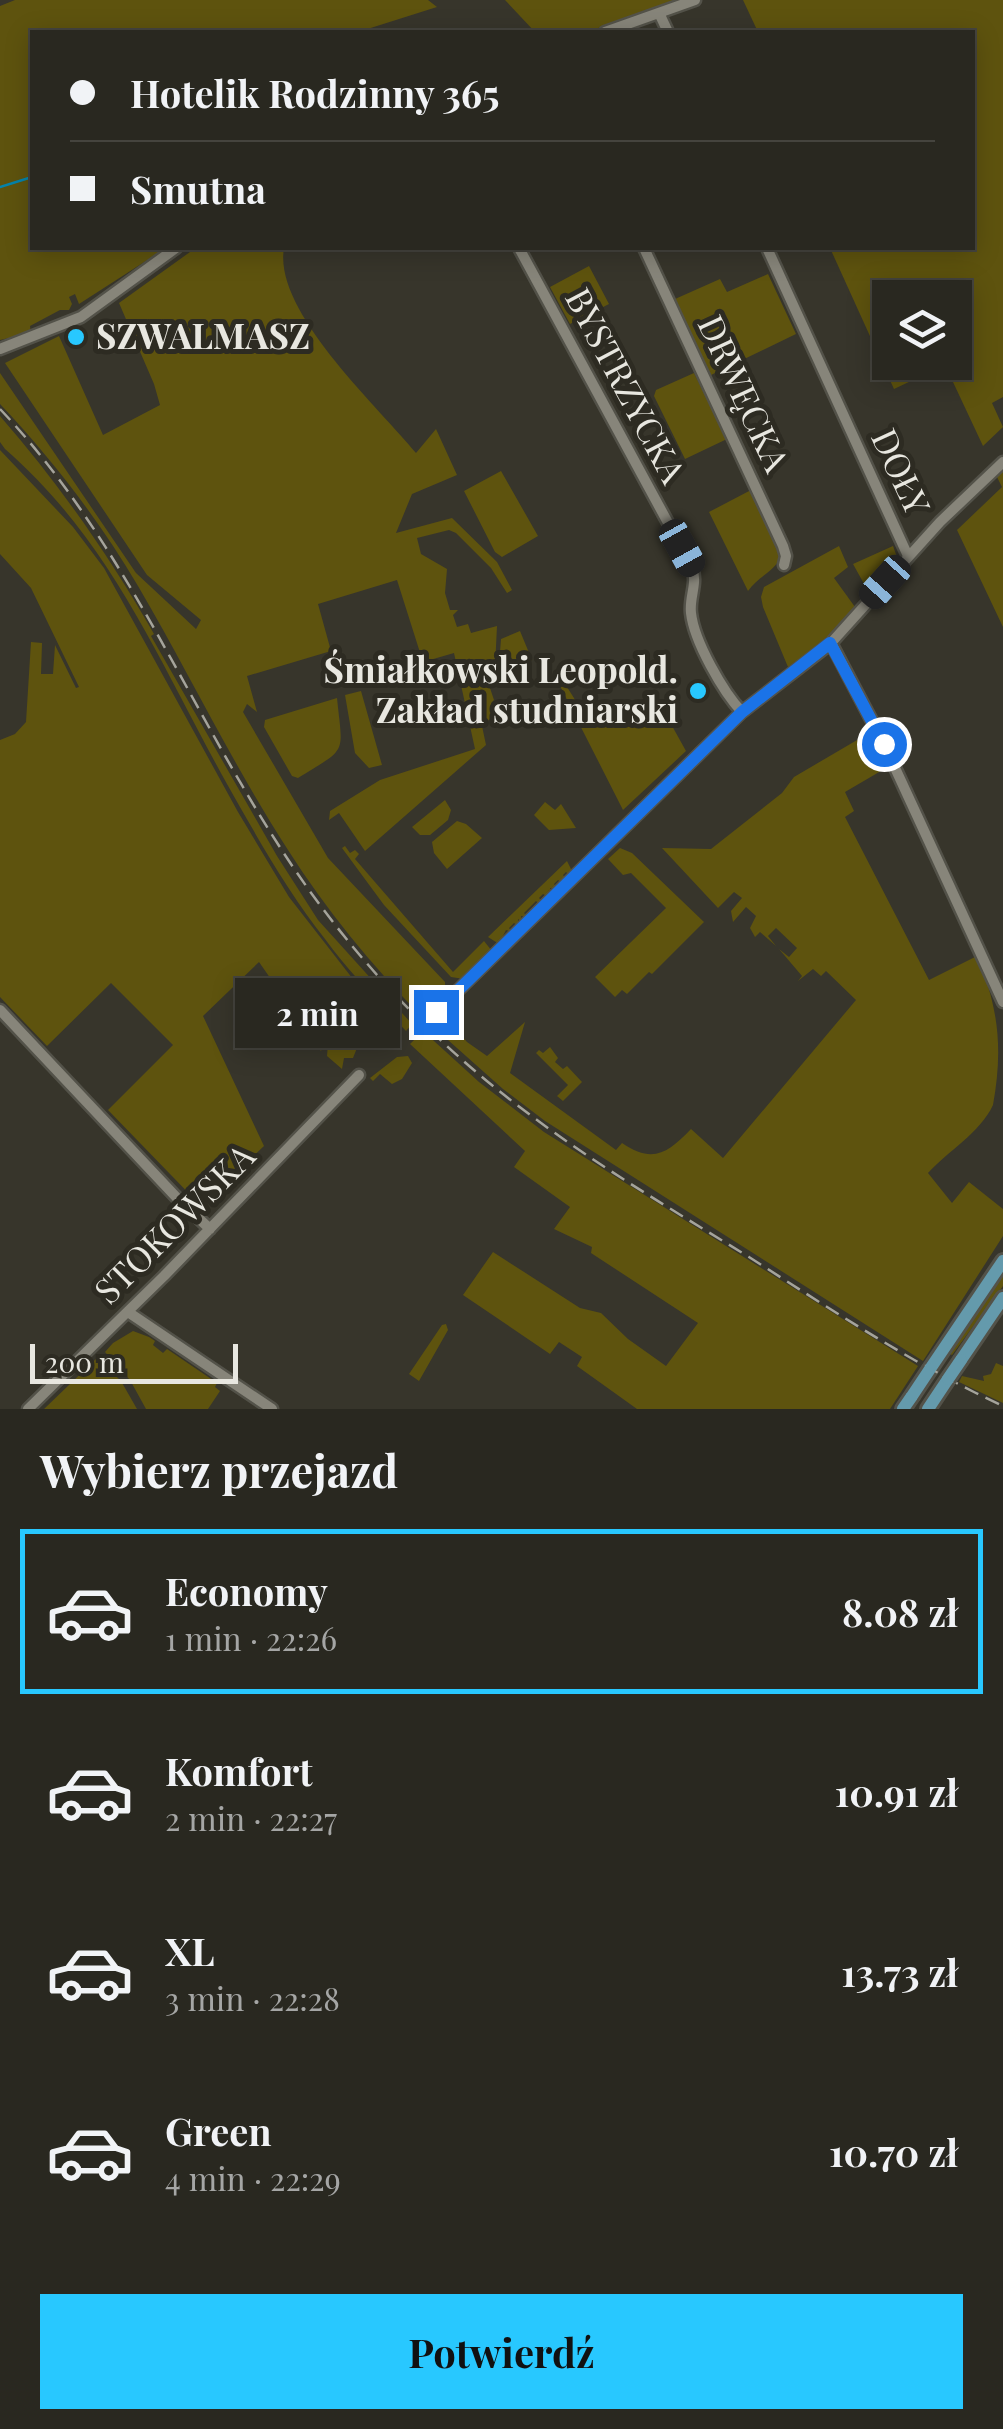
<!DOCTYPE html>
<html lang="pl">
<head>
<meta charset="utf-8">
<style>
	body { margin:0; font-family:"Playfair Display",serif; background:#313029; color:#f1f3f6; height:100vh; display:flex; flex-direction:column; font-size:38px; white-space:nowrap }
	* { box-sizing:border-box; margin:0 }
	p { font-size:32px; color:#a5a6a5 }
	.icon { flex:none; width:55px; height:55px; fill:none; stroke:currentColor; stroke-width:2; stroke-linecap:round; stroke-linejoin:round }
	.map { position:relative; height:1409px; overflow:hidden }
	.panel { display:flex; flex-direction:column; background:#292820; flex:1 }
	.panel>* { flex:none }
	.top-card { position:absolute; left:30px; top:30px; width:945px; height:220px; border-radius:0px; box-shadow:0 5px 25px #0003,0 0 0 2px #45443e; display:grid; align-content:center; height:220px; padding:0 40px; background:#292820 }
	.tools { position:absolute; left:872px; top:280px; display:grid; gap:20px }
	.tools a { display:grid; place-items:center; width:100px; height:100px; border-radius:0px; background:#292820; box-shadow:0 5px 25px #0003,0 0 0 2px #45443e; font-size:50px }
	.scale { position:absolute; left:30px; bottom:25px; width:208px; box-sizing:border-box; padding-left:10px; border:5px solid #e8e7e0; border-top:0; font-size:28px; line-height:35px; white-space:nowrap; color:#e8e7e0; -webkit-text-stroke:8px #2d2b22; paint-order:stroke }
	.end { position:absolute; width:45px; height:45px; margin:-22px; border:12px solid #1a73e8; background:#fff; box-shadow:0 0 0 5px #fff }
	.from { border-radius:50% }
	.bubble { position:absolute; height:70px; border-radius:0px; background:#292820; box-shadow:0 5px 25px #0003,0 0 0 2px #45443e; font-size:32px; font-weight:700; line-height:70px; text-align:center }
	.car { position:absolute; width:30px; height:60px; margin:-30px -15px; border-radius:12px; box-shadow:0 0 8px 2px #0007; background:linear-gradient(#222 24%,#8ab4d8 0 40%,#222 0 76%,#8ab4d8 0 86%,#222 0) }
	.top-card b { display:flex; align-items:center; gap:35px; height:95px; font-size:38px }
	.top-card b+b { border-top:2px solid #45443e }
	.top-card i { width:25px; height:25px; background:#f1f3f6 }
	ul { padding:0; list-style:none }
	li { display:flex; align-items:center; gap:30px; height:165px; margin:0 20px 15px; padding:0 20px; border:5px solid transparent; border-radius:0px }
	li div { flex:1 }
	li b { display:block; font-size:38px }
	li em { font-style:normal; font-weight:700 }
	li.current { border-color:#28c8ff }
	li>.icon { width:90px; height:90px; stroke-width:1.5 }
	h2 { padding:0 40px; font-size:45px; line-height:120px }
	.button { display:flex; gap:20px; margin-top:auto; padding:20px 40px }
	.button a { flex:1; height:115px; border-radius:0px; background:#28c8ff; color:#111; font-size:40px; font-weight:700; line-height:115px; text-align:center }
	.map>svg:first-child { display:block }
</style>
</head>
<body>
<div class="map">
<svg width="1003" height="1409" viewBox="0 0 1003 1409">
	<rect width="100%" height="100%" fill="#37352b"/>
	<path fill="#5e530e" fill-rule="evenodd" d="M 15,0 L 428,0 L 437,7 L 358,32 L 32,32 L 32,248 L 166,248 L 79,304 L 75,294 L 69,297 L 72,304 L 69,310 L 60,310 L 30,326 L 31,333 L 0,340 L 0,6 Z
		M 505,0 L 685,0 L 586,32 L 535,32 Z
		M 743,0 L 1003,0 L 1003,397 L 992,403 L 1003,427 L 983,446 L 945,365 L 894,389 L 830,248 L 972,248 L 972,32 L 758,32 ZM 890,298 L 955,298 L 955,362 L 890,362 Z
		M 188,248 L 284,248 C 273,311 377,405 416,453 L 436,429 L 457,475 L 412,494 L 396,533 L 452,518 L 497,562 L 512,590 L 507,593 L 491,568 L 456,533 L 449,530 L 417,538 L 421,554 L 447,569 L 445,593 L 450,610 L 458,610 L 453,615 L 457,627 L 468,624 L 471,633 L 497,626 L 495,667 L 487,679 L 494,700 L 491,703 L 497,713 L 482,726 L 486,745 L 365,851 L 339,813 L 329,820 L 330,811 L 380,780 L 475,749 L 454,653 L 423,662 L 397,580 L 318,604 L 331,651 L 247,676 L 257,712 L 247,704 L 243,712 L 328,858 L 445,982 L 445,993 L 421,1016 C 372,965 326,910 288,850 C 233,765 189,673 138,586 C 99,520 52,459 0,404 L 0,373 L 136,573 L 196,629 L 201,620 L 147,575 L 5,363 L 59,336 L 103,435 L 160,405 L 154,384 L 119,303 L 190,252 Z
		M 589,266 L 609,304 L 570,324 L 550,287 Z
		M 768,274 L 796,334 L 711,375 L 675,299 L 720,279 L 727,292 Z
		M 694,373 L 727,439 L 685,459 L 654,396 L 656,390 Z
		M 0,416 C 59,484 109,555 154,634 L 151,636 L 277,856 L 318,920 L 412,1024 L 406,1031 C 378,1001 349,972 325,939 C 287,891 257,837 227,784 C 159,662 112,542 5,449 L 0,442 Z
		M 0,450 L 73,527 L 104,568 L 238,812 L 289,897 L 395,1033 L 374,1050 L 345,1014 L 330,1011 L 327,1014 L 333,1020 L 334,1031 L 326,1035 L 321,1051 L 259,962 L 203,1016 L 264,1146 L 201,1206 L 108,1110 L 173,1045 L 111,983 L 47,1046 L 0,997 L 0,740 L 15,734 L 26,722 L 31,642 L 42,643 L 41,674 L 53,674 L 55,645 L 76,688 L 79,687 L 31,588 L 0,554 Z
		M 1003,469 L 1003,627 L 957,530 L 1002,487 L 996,475 Z
		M 501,471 L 538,536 L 502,557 L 495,552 L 464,491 Z
		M 751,490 L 781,556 C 775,572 758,576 748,591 L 709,512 Z
		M 839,546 L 848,567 L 834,578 L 855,607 L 821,643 L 788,667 L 763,607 L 761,597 L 764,587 Z
		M 893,546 L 897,557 L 868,591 L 853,564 Z
		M 520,631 L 532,660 L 514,675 L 506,667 L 517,672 L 517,665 L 510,656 L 504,659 L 500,652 L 501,639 Z
		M 562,679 L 589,722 L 638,699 L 641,704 L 656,697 L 686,751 L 623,810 L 558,682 Z
		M 361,691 L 382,765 L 369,768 L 355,753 L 345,695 Z
		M 337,698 C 343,756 348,747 298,778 L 292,776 L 264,727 L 265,720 Z
		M 869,733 L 886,768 L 845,792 L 854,811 L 845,817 L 929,980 L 977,956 C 999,1008 1003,1050 993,1105 C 980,1133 948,1151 928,1173 L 952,1203 L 969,1182 L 1003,1209 L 1003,1236 L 923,1361 L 545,1121 L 503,1089 L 430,1024 L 442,1013 L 467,1042 L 487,1056 L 525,1022 L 510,1073 L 616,1150 L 622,1143 C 653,1164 668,1153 691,1129 L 723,1158 L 856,1000 L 826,971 L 821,976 L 813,969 L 798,981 L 802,976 L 779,949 L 789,957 L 797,948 L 776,928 L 768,936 L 776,946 L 760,932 L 755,937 L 750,928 L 756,916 L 746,907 L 733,922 L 731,911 L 742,898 L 734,892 L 718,908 L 662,848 L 711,849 L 782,793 L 794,777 Z
		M 445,800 L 451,810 L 448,820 L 430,835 L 420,835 L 412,827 Z
		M 545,802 L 555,810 L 561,804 L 576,828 L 549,830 L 534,815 Z
		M 457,821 L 466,824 L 482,838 L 447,869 L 434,853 L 432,842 Z
		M 345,846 L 350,853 L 355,850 L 359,854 L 355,859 L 453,972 L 484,941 L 492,951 L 464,979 L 451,977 L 384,905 L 342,848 Z
		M 620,848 L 632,853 L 704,922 L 652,974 L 649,972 L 627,994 L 622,990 L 615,997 L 595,977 L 666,908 L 631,873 L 623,875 L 608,859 Z
		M 567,861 L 573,873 L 570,876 L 566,872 L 563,875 L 566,879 L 562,883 L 558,880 L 554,884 L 557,888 L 550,888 L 552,893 L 549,890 L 548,897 L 543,894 L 539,898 L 543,902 L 540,905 L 536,901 L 524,913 L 528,917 L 521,916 L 522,922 L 518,919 L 518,926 L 514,923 L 509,928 L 512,932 L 506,930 L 499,944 L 488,937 Z
		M 339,1021 L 346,1023 L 359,1043 L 353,1058 L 344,1058 L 342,1069 L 327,1056 L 328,1044 L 335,1036 L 351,1043 L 339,1027 Z
		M 423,1031 L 479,1082 L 544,1132 L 918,1366 L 890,1409 L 637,1409 L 577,1366 L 582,1357 L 559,1342 L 550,1354 L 463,1295 L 493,1252 L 580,1308 L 601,1313 L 628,1339 L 666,1366 L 698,1323 L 591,1253 L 592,1247 L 554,1229 L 570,1207 L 514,1167 L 525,1151 L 410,1044 Z
		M 550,1047 L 558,1058 L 555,1062 L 563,1069 L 567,1066 L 582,1082 L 563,1101 L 557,1096 L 568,1085 L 536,1053 L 539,1050 L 543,1053 Z
		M 408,1056 L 412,1063 L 402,1079 L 392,1084 L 380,1074 L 373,1081 L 370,1078 L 397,1057 Z
		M 1003,1269 L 1003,1286 L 952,1355 L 950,1354 Z
		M 446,1324 L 448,1330 L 419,1381 L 409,1374 L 442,1325 Z
		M 133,1331 L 149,1337 L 155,1341 L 153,1345 L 163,1353 L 167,1349 L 217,1383 L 215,1387 L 220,1391 L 208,1409 L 146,1409 L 130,1380 L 105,1352 L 113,1343 Z
		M 97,1358 L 121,1381 L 137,1409 L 44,1409 Z
		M 996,1363 L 1003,1366 L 1003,1403 L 959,1382 L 962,1376 L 984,1381 L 983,1376 L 991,1374 Z"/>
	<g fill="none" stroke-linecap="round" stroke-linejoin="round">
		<path stroke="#0583aa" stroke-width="2.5" d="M 0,187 L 32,177"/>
		<g stroke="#535249" stroke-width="15">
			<path id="minor" d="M 660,15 L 668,32
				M 605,32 L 695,0
				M 519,248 L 692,567 C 698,584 689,597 691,613 C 694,641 723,692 742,712
				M 644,248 L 783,546 L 786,556 L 784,565
				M 767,248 L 908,556
				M 0,349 L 81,317 L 176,248
				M 831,643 L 884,744 L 1003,1002
				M 0,1010 L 178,1199 L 210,1229
				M 436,1012 L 742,712 L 831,643 L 940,522 L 1003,462
				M 128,1312 L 272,1409
				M 28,1409 L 164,1276 L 359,1075"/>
		</g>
		<g stroke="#535249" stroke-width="18">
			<path id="major" d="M 961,1360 L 1003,1298
				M 930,1369 L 1003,1261
				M 903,1409 L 912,1396
				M 928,1409 L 948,1379"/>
		</g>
		<use href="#minor" stroke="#87857a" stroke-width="10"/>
		<use href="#major" stroke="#649aac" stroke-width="12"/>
		<path stroke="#a5a49b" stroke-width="2.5" stroke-dasharray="15 8" stroke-linecap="butt" d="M 0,409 C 127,543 191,716 293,867 C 358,963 439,1048 533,1117 C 601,1168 676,1212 749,1257 C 832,1310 914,1365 1003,1406"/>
		<g stroke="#535249" stroke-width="18" stroke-linecap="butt">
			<path id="major-bridge" d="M 948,1379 L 961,1360
				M 912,1396 L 930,1369"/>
		</g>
		<use href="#major-bridge" stroke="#649aac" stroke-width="12"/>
	</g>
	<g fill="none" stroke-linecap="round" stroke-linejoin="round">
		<path stroke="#1a73e8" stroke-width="12" d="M 436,1012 L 742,712 L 830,643 L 884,744"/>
	</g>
	<g fill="#28c8ff" stroke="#2d2b22" stroke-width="4">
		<circle cx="76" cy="337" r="10"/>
		<circle cx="698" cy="691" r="10"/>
	</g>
	<g text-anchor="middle" stroke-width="10" stroke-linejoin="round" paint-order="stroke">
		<g font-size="35" font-weight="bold" fill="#e8e7e0" stroke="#2d2b22" text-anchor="start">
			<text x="96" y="349">SZWALMASZ</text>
			<text x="678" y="683" text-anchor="end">Śmiałkowski Leopold.<tspan x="678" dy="40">Zakład studniarski</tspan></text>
		</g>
		<g font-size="35" fill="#e8e7e0" stroke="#2d2b22">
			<text transform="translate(625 386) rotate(62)" y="12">BYSTRZYCKA</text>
			<text transform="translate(743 394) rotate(65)" y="12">DRWĘCKA</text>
			<text transform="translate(900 472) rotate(65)" y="12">DOŁY</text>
			<text transform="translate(175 1224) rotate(-45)" y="12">STOKOWSKA</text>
		</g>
	</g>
</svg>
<div class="tools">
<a><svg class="icon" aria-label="layers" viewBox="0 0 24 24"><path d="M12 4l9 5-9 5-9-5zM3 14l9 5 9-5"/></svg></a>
</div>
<div class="scale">200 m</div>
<i class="end from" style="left:884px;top:744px"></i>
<i class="end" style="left:436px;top:1012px"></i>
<div class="bubble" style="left:235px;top:978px;width:165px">2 min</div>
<i class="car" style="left:682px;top:548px;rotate:151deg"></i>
<i class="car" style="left:885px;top:582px;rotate:222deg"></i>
<div class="top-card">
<b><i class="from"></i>Hotelik Rodzinny 365</b>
<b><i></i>Smutna</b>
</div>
</div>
<section class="panel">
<h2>Wybierz przejazd</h2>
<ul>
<li class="current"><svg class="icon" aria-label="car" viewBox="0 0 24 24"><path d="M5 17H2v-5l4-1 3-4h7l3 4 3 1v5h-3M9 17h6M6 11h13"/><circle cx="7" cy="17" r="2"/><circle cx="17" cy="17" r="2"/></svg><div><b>Economy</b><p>1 min · 22:26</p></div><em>8.08 zł</em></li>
<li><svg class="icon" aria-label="car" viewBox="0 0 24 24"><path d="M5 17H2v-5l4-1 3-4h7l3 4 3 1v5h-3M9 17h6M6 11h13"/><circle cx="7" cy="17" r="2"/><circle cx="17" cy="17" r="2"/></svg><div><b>Komfort</b><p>2 min · 22:27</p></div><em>10.91 zł</em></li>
<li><svg class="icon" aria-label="car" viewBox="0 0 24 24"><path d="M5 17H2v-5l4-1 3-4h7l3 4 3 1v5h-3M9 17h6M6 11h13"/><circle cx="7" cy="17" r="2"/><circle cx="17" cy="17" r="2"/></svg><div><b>XL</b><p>3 min · 22:28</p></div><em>13.73 zł</em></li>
<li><svg class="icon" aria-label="car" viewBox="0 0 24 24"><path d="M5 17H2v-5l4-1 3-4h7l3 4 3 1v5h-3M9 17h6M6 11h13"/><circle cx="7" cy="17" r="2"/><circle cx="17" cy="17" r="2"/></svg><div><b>Green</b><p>4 min · 22:29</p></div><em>10.70 zł</em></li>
</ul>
<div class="button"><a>Potwierdź</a></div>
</section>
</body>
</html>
